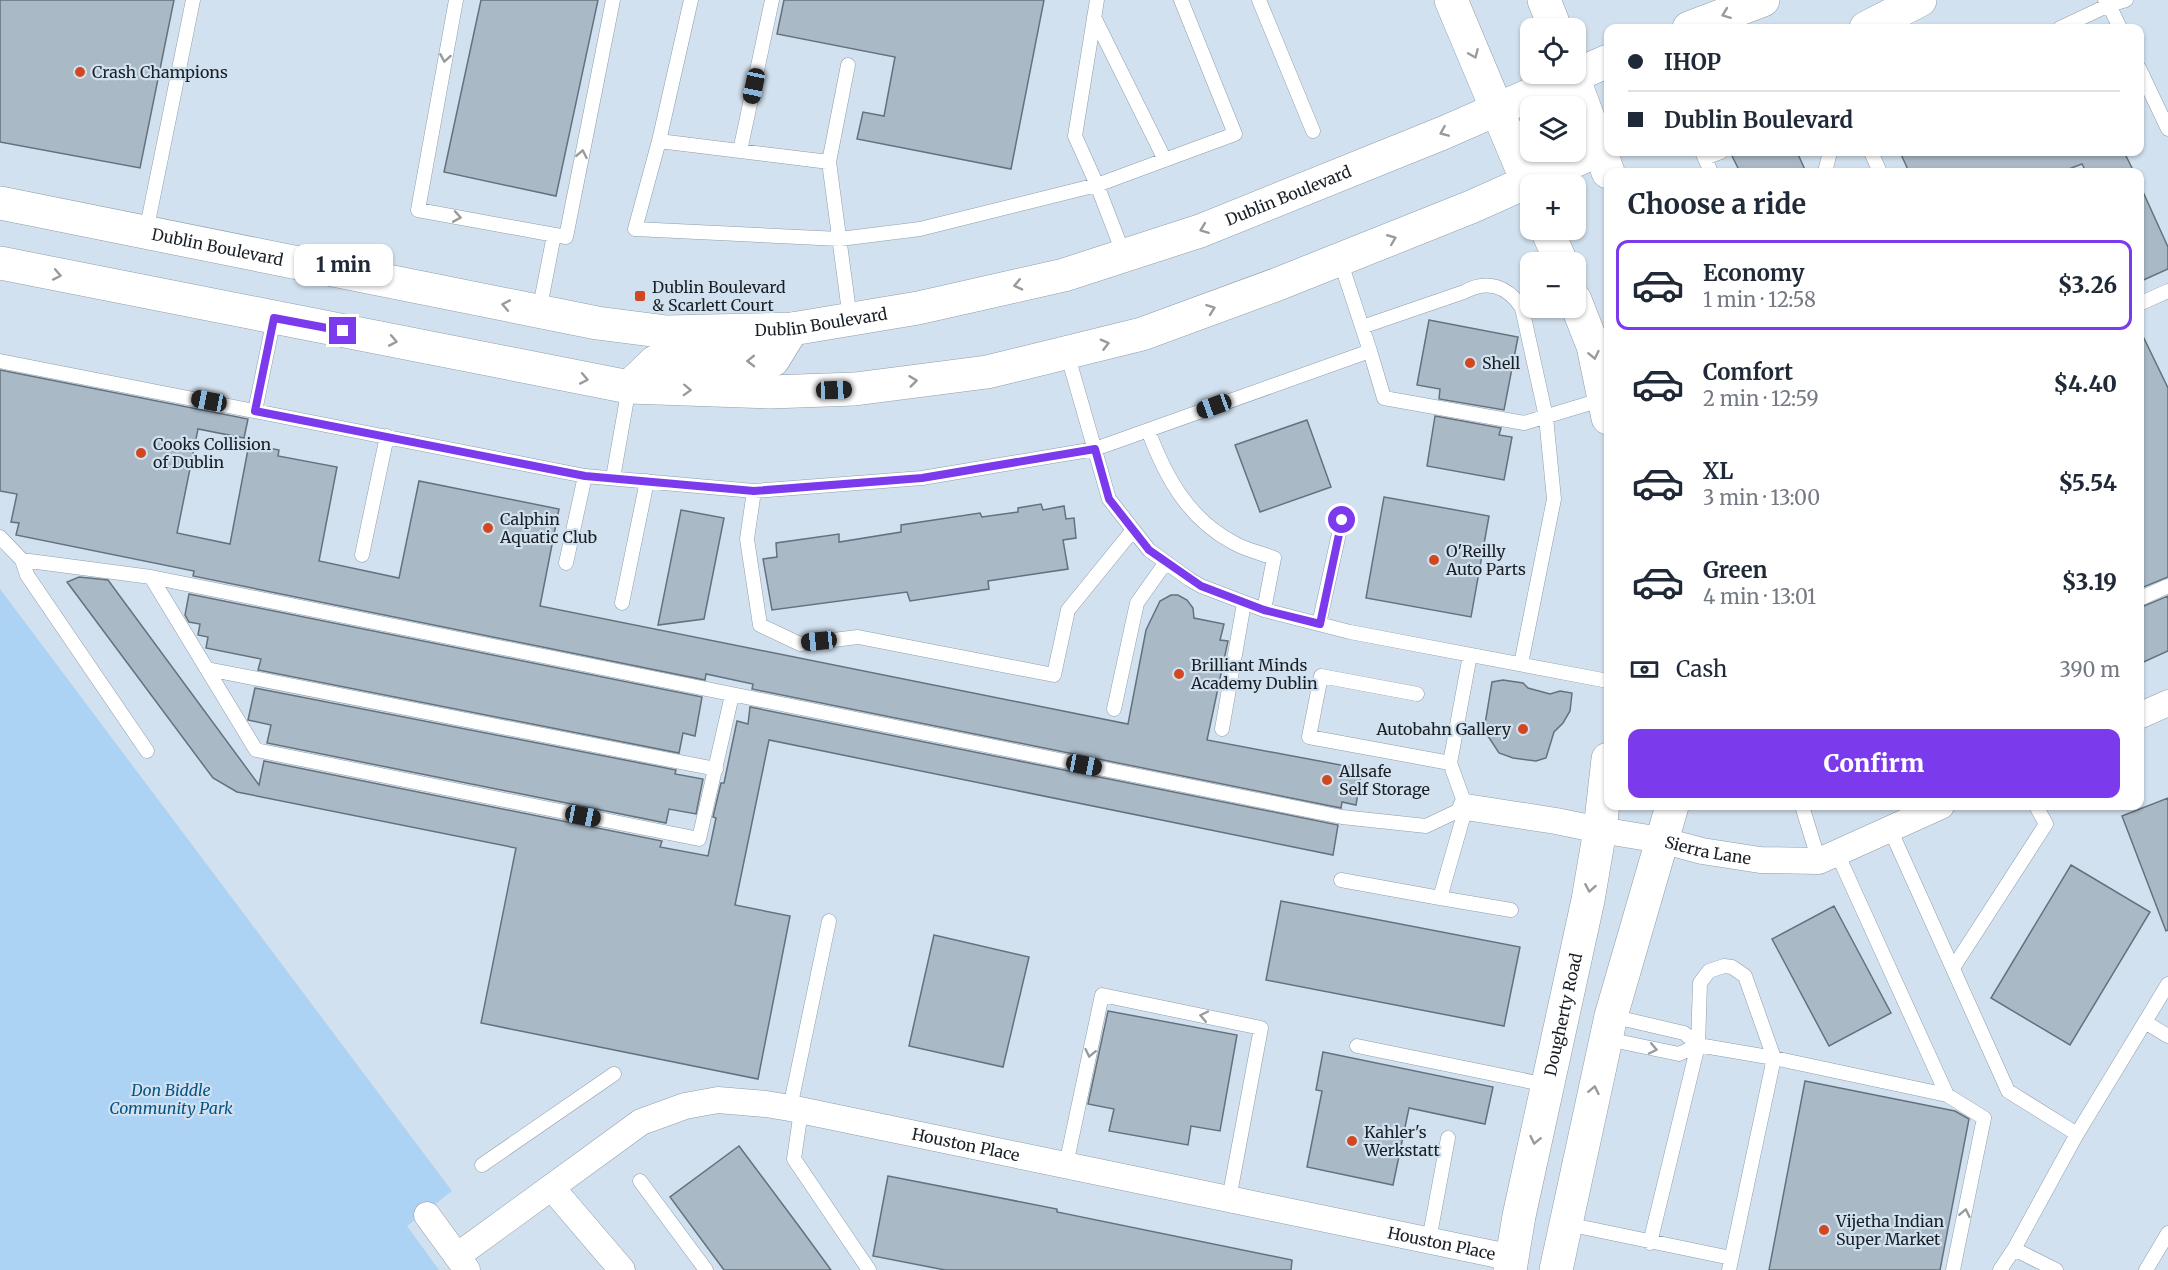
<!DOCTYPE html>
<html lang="en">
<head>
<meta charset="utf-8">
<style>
	body { margin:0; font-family:Merriweather,serif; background:#f6f6f7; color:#1f2937; height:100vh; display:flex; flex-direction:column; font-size:22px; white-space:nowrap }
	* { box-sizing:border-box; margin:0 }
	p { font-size:20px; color:#747a83 }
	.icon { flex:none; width:33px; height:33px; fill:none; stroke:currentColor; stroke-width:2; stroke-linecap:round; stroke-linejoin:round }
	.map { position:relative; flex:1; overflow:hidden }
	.side { position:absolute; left:1604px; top:168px; width:540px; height:642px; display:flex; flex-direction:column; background:#fff; border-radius:12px; box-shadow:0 2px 4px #0004 }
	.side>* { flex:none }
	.guide { position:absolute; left:1604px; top:24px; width:540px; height:132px; border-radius:12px; box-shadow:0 2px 4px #0004; display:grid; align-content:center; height:132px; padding:0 24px; background:#fff }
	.controls { position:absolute; left:1520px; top:18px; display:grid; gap:12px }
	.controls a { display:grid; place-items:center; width:66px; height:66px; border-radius:12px; background:#fff; box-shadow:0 2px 4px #0004; font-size:30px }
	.end { position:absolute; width:27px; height:27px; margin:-14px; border:8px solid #7c3aed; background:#fff; box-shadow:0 0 0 3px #fff }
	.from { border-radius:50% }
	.bubble { position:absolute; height:42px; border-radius:12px; background:#fff; box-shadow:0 2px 4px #0004; font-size:20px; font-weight:800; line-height:42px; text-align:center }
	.car { position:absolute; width:18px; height:36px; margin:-18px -9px; border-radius:8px; box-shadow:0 0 4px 2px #0007; background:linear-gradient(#222 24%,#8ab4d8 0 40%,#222 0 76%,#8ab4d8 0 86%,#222 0) }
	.guide b { display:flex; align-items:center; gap:21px; height:57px; font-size:22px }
	.guide b+b { border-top:2px solid #e0e1e3 }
	.guide i { width:15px; height:15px; background:#1f2937 }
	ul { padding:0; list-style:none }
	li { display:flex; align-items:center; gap:18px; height:90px; margin:0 12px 9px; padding:0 12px; border:3px solid transparent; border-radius:12px }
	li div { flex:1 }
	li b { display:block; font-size:22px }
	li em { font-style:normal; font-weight:800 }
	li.on { border-color:#7c3aed }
	li>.icon { width:54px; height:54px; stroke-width:1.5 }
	h2 { padding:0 24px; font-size:27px; line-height:72px }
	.pay { display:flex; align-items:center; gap:15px; height:66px; padding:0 24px; font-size:22px }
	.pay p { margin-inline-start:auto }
	.action { display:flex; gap:12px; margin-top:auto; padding:12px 24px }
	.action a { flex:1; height:69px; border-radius:12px; background:#7c3aed; color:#fff; font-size:24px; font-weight:800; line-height:69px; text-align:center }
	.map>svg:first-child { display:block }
</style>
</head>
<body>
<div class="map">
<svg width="2168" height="1270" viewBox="0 0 2168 1270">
	<rect width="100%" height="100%" fill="#d2e1ef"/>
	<path fill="#acd2f4" d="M 0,589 L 452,1191 L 407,1226 L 439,1270 L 0,1270 Z"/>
	<path fill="#aab9c6" stroke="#64727e" stroke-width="1.5" d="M 0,0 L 174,0 L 140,168 L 0,142 Z
		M 481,0 L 598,0 L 556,196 L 444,172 Z
		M 784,0 L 1044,0 L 1011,169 L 857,139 L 863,112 L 884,116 L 895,57 L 777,34 Z
		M 1730,152 L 1797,152 L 1806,172 L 1740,172 Z
		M 1900,152 L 2124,152 L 2134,172 L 2086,172 L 2082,164 L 2061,172 L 1909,172 Z
		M 2139,183 L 2168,247 L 2168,269 L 2139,282 Z
		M 1429,320 L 1518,337 L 1504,410 L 1439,399 L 1440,389 L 1417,385 Z
		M 2139,328 L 2168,388 L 2168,577 L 2139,589 Z
		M 0,370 L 248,419 L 244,438 L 198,429 L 177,533 L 230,544 L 249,444 L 279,450 L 278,456 L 337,467 L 319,561 L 399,578 L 419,481 L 559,509 L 540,606 L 1128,724 L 1146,630 L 1160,601 L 1171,595 L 1178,595 L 1187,600 L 1193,608 L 1194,618 L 1224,624 L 1220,640 L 1228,641 L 1207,740 L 1362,769 L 1356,805 L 1342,802 L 1341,808 L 752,689 L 753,684 L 706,674 L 705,680 L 193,576 L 194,571 L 16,535 L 19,523 L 11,522 L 17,494 L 0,491 Z
		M 1435,416 L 1501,428 L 1499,435 L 1512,437 L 1504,480 L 1427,466 Z
		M 1307,420 L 1331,487 L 1260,512 L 1235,445 Z
		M 1384,497 L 1489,516 L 1471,617 L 1366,598 Z
		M 1041,504 L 1043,510 L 1064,506 L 1066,519 L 1074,518 L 1076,538 L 1063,540 L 1068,569 L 988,581 L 989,589 L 910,601 L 907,592 L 772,610 L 763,559 L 777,557 L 776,543 L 839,534 L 839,542 L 901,532 L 901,525 L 980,513 L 982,517 L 1018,512 L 1018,508 Z
		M 681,510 L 724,518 L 704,619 L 658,625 Z
		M 79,577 L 108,580 L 259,785 L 264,761 L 662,841 L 660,847 L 708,856 L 716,818 L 713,817 L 721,783 L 724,783 L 737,721 L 748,724 L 750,707 L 1338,825 L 1333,855 L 769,740 L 735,905 L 790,916 L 758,1079 L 481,1023 L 516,848 L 237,792 L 213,778 L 67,582 Z
		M 189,594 L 702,697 L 695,736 L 683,733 L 679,753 L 258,670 L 261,659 L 206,648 L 208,637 L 198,635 L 200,624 L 189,622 L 185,615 Z
		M 2168,596 L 2168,651 L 2139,664 L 2139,608 Z
		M 1503,680 L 1523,683 L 1528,688 L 1550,694 L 1560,691 L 1572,693 L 1570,711 L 1563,723 L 1554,732 L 1546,758 L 1536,761 L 1513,758 L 1499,753 L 1484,730 L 1492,682 Z
		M 255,688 L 676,770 L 675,774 L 703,779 L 696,814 L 669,809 L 666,823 L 267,743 L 271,725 L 248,720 Z
		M 2168,798 L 2168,930 L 2166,931 L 2122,816 Z
		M 2071,865 L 2150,912 L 2070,1045 L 1991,998 Z
		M 1281,901 L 1520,947 L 1504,1026 L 1266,980 Z
		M 1834,906 L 1891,1013 L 1829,1046 L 1772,939 Z
		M 934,935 L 1029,957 L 1003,1067 L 909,1046 Z
		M 1108,1011 L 1237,1035 L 1220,1131 L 1191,1126 L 1188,1145 L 1109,1131 L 1114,1109 L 1088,1104 Z
		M 1323,1052 L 1493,1087 L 1485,1124 L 1409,1108 L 1393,1185 L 1307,1167 L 1322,1091 L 1316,1090 Z
		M 1805,1081 L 1955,1111 L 1969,1119 L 1940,1270 L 1769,1270 Z
		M 739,1146 L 801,1229 L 831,1270 L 724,1270 L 670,1197 Z
		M 888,1176 L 1057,1209 L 1057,1212 L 1292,1260 L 1291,1270 L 945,1270 L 873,1256 Z"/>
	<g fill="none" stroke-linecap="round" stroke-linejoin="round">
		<g stroke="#8e9daa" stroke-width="15">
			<path id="service" d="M 456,0 L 418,210 L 566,237 L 613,0
				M 1097,0 L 1075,136 L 1097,185 L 1124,255
				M 1259,0 L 1313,131
				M 2105,0 L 2109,5 L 2120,28
				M 1094,17 L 1165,160
				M 2060,28 L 2109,5 L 2126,0
				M 2139,68 L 2168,129
				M 659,141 L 691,0
				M 740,151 L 772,0
				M 1702,152 L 1711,172
				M 1871,152 L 1880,172
				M 1705,158 L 1721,152
				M 829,162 L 848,65
				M 1825,172 L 1830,152
				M 146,232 L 193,0
				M 1340,260 L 1370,351
				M 2139,304 L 2168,291
				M 539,312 L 554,235
				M 850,319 L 829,162 L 659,141 L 635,229 L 840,239 L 920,229 L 1097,185 L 1235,134 L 1181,0
				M 1362,327 L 1464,292 C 1487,279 1508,286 1522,308 L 1546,417 L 1554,499 L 1521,664
				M 1067,353 L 1109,499 L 1149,550 L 1189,579 L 1201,586 L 1264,610 L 1350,632 L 1608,681
				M 0,361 L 585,476 L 754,491 L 922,478 L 1095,449 L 1370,351 L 1384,398 L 1524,423 L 1604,399
				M 255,411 L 274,318
				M 1148,430 C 1165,476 1188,519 1234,543 C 1246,550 1261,553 1274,558 L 1264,610
				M 613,478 L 629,387
				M 754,491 L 747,539 L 760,625 L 800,644 L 858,637 L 1054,675 L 1068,610 L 1133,530
				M 0,537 L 22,560 L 151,577 L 1342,817 L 1426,826 L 1466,807
				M 362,555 L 387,436
				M 22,560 L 27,575 L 147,751
				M 566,563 L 585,476
				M 151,577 L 256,750 L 699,839 L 732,695
				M 2139,599 L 2168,586
				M 622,603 L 647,481
				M 1319,624 L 1342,520
				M 207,669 L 716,769
				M 1417,694 L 1321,676 L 1309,737 L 1450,763
				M 1114,709 L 1137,603 L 1166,562
				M 1222,729 L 1244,603
				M 1802,806 L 1819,861
				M 1890,829 L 2008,1091 L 2077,1134 L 2168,984
				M 1341,880 L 1440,898 L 1466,807 L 1450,763 L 1470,655
				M 1440,898 L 1511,910
				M 1953,968 L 2046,824 L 2036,806
				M 1611,1016 L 1684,1033 L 1698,1045 L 1774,1058 L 1745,976 L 1732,967 L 1724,966 L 1709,971 L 1700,983 L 1698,1045 L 1650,1243
				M 2145,1022 L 2168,1036
				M 1607,1039 L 1679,1054 L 1698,1045
				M 1357,1046 L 1547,1085
				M 1947,1095 L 1984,1118 L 1953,1270
				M 790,1108 L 829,921
				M 801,1111 L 794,1159 L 869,1270
				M 482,1165 L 614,1074
				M 1066,1165 L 1102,995 L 1261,1028 L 1229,1199
				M 640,1181 L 706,1270
				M 1567,1224 L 1731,1258
				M 1429,1240 L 1448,1138
				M 1729,1270 L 1774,1058 L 1947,1095 L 1837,853
				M 2000,1270 L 2014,1249
				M 2056,1270 L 2014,1249 L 2077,1134
				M 2146,1270 L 2168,1233"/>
		</g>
		<g stroke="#8e9daa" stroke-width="27">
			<g id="minor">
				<path d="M 2139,716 L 2168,703"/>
				<path id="s1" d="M 1466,807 L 1556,821 L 1600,830 L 1661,840 L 1702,851 L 1760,860 L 1819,861 L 1941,806"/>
				<path d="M 552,1188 L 622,1270"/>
				<path d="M 427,1215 L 467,1270"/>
				<path id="s2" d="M 457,1256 L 641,1122 L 685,1106 L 718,1100 L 766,1104 L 790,1108 L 1513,1258"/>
			</g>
		</g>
		<g stroke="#8e9daa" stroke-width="34">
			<g id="secondary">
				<path d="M 1451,0 L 1530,188"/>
				<path d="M 1544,0 L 1555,28"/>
				<path d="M 1572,74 L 1608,172"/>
				<path d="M 1547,230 L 1561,262"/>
				<path d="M 1575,300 L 1593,346 L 1608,418"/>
				<path id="s3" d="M 1510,1270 L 1519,1216 L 1588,900 L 1600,830 L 1608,759"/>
				<path d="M 1556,1270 L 1611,1016 L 1672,806"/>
			</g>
		</g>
		<g stroke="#8e9daa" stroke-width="34">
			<g id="primary">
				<path d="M 1689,28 L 1763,0"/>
				<path d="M 1866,28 L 1920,0"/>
				<path id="s4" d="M 0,203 L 597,323 L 667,332 L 792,329 L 918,308 L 1064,275 L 1200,231 L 1443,133 L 1608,61"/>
				<path d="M 0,263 L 629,387 L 770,392 L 855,389 L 987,372 L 1142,334 L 1278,284 L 1471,207 L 1608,146"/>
				<path d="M 629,387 L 655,362 L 773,360 L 792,329"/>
			</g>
		</g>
		<use href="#service" stroke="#fff" stroke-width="14"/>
		<use href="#minor" stroke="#fff" stroke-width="26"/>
		<use href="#secondary" stroke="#fff" stroke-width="33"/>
		<use href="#primary" stroke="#fff" stroke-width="33"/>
	</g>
	<defs><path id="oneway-chevron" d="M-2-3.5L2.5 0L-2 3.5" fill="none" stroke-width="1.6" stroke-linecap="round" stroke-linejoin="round" transform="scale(1.5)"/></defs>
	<g stroke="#989a9c">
		<use href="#oneway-chevron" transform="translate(1726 14) rotate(159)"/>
		<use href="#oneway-chevron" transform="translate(1474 54) rotate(67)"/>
		<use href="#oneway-chevron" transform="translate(445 58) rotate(100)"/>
		<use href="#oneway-chevron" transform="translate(1444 132) rotate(157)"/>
		<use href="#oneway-chevron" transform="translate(582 154) rotate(-79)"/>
		<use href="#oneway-chevron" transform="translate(457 217) rotate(10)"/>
		<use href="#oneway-chevron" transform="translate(1204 229) rotate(159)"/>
		<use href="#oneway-chevron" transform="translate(1392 239) rotate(-22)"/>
		<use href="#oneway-chevron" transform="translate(57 275) rotate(11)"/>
		<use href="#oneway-chevron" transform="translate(1018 285) rotate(167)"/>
		<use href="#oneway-chevron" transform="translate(506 305) rotate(-169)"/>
		<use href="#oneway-chevron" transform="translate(1211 309) rotate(-20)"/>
		<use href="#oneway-chevron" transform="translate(393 341) rotate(11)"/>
		<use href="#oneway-chevron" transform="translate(1105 344) rotate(-15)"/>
		<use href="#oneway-chevron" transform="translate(1594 355) rotate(78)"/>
		<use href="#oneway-chevron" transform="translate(751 361) rotate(179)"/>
		<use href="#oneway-chevron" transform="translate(584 379) rotate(11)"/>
		<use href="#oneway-chevron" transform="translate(913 381) rotate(-7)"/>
		<use href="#oneway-chevron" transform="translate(687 390) rotate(2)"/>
		<use href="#oneway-chevron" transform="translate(1590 888) rotate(100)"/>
		<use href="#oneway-chevron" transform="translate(1204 1016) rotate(-168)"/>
		<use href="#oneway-chevron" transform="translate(1653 1049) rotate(12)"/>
		<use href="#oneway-chevron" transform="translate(1090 1053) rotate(102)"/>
		<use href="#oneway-chevron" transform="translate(1594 1090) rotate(-78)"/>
		<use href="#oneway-chevron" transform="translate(1535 1140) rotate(102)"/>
		<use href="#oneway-chevron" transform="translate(1965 1213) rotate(-78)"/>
	</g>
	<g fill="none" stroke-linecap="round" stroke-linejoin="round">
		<path stroke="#7c3aed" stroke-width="8" d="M 343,331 L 274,318 L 255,411 L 585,476 L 754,491 L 922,478 L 1095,449 L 1109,499 L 1149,550 L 1201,586 L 1264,610 L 1320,624 L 1342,520"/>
	</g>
	<g fill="#d04720" stroke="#d2e1ef" stroke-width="2">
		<circle cx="80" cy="72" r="6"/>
		<rect x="634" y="290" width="12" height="12" rx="3"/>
		<circle cx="1470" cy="363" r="6"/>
		<circle cx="141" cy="453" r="6"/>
		<circle cx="488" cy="528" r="6"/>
		<circle cx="1434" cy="560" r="6"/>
		<circle cx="1179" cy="674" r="6"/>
		<circle cx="1523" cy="729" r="6"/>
		<circle cx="1327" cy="780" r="6"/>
		<circle cx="1352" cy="1141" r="6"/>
		<circle cx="1824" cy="1230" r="6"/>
	</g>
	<g text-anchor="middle" stroke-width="4.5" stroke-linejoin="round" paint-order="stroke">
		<g font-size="16" fill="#191f24" stroke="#d2e1ef" text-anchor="start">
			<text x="92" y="78">Crash Champions</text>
			<text x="652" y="293">Dublin Boulevard<tspan x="652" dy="18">&amp; Scarlett Court</tspan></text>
			<text x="1482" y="369">Shell</text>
			<text x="153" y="450">Cooks Collision<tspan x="153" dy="18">of Dublin</tspan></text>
			<text x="500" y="525">Calphin<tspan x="500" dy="18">Aquatic Club</tspan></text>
			<text x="1446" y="557">O'Reilly<tspan x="1446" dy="18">Auto Parts</tspan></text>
			<text x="1191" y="671">Brilliant Minds<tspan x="1191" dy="18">Academy Dublin</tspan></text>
			<text x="1511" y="735" text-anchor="end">Autobahn Gallery</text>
			<text x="1339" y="777">Allsafe<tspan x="1339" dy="18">Self Storage</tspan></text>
			<text x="1364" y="1138">Kahler's<tspan x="1364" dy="18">Werkstatt</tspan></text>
			<text x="1836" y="1227">Vijetha Indian<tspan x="1836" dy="18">Super Market</tspan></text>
		</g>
		<g font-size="16" fill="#191f24" stroke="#d2e1ef">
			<text dy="6" stroke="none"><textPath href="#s4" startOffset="1320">Dublin Boulevard</textPath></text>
			<text dy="6" stroke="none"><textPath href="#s4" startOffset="222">Dublin Boulevard</textPath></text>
			<text dy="6" stroke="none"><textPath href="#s4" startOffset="834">Dublin Boulevard</textPath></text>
			<text dy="6" stroke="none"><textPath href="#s1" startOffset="246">Sierra Lane</textPath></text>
			<text dy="6" stroke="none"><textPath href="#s3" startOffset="261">Dougherty Road</textPath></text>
			<text dy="6" stroke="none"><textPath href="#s2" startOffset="560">Houston Place</textPath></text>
			<text dy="6" stroke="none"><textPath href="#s2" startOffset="1046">Houston Place</textPath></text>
		</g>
		<g font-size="16" font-style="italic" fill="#045487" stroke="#d2e1ef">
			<text x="171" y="1096">Don Biddle<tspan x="171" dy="18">Community Park</tspan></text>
		</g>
	</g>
</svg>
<div class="controls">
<a><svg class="icon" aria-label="locate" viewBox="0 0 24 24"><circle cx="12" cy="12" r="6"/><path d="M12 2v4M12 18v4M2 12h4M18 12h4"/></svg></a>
<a><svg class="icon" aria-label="layers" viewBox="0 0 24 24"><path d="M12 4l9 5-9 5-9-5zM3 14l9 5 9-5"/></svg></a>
<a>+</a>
<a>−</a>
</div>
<i class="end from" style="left:1342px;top:520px"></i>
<i class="end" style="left:343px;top:331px"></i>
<div class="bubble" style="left:294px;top:244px;width:99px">1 min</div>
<i class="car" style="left:754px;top:86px;rotate:192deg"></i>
<i class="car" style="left:834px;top:390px;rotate:88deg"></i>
<i class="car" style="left:209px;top:401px;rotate:281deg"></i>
<i class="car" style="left:1214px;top:406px;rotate:250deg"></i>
<i class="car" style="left:819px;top:641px;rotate:264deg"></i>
<i class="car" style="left:1084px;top:765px;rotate:101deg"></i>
<i class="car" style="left:583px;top:816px;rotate:101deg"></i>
<div class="guide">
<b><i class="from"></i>IHOP</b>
<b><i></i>Dublin Boulevard</b>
</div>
<section class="side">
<h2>Choose a ride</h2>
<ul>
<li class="on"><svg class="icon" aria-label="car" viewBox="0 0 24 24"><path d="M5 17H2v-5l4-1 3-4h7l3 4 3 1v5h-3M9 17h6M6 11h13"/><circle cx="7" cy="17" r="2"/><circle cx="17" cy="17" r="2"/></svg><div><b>Economy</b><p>1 min · 12:58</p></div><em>$3.26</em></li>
<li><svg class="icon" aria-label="car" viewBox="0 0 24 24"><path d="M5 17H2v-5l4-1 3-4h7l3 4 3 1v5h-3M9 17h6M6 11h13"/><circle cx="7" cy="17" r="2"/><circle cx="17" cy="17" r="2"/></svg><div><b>Comfort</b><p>2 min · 12:59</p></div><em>$4.40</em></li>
<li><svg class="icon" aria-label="car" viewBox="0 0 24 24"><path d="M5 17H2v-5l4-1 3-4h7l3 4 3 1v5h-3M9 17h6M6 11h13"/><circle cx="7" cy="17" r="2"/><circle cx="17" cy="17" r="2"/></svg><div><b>XL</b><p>3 min · 13:00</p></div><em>$5.54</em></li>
<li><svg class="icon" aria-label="car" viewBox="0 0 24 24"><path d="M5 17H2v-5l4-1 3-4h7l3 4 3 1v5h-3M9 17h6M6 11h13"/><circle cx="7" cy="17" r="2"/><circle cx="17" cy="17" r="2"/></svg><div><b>Green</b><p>4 min · 13:01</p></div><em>$3.19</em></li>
</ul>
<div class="pay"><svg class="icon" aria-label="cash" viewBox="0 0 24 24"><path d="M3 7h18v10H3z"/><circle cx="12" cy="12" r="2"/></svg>Cash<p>390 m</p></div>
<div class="action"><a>Confirm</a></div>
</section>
</div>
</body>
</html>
